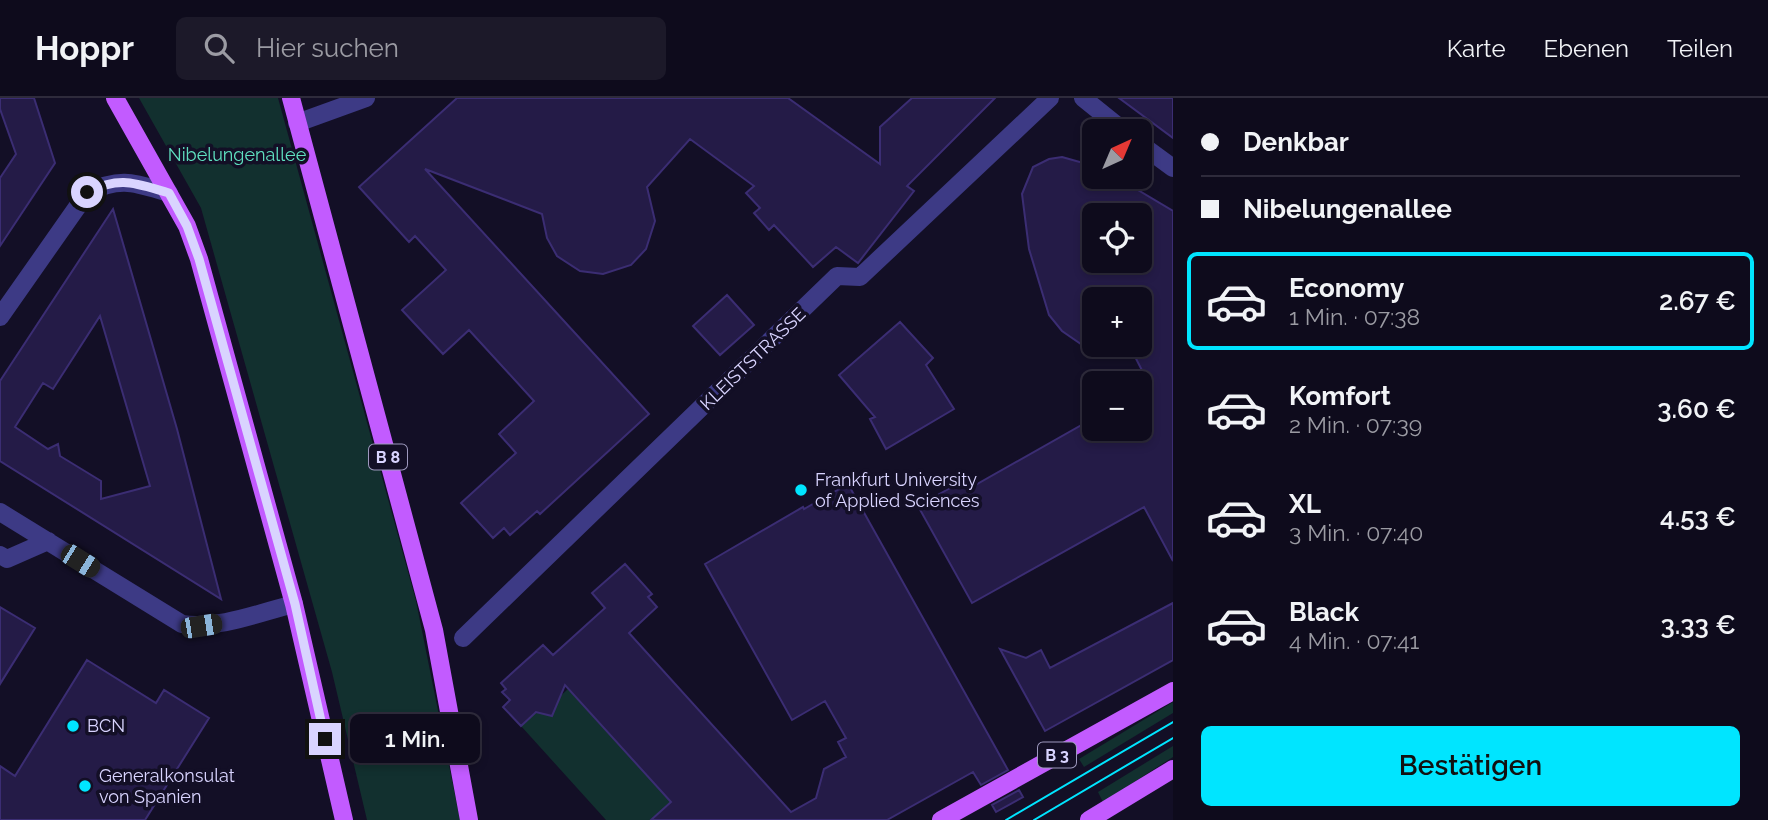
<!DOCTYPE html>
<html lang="de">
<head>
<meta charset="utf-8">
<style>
	body { margin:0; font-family:Raleway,sans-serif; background:#1c1929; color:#f1f3f6; height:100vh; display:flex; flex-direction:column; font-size:26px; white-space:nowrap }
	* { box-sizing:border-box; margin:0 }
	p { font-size:23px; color:#9b9ba3 }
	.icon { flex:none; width:38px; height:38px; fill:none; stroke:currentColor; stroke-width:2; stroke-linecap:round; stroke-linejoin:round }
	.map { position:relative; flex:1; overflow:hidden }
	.sheet { display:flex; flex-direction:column; background:#0e0b1c; width:595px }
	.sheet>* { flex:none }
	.banner { display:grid; align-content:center; height:154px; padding:0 28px; background:#0e0b1c }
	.needle { width:46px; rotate:44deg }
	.fabs { position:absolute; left:1082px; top:21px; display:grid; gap:14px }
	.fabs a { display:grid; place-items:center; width:70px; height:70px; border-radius:10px; background:#0e0b1c; box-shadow:0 4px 10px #0003,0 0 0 2px #2e2b3b; font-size:35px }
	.end { position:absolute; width:32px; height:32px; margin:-16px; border:9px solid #d9d4ff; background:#111; box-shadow:0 0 0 4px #111 }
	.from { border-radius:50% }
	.bubble { position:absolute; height:49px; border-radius:10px; background:#0e0b1c; box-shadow:0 4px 10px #0003,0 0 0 2px #2e2b3b; font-size:23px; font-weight:600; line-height:49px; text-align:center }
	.car { position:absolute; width:21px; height:42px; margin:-21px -10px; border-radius:9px; box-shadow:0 0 5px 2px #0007; background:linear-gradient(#222 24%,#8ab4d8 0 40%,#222 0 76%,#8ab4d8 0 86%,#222 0) }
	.banner b { display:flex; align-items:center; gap:24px; height:66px; font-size:26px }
	.banner b+b { border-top:2px solid #2e2b3b }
	.banner i { width:18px; height:18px; background:#f1f3f6 }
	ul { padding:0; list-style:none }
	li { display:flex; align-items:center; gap:21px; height:98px; margin:0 14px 10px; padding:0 14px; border:4px solid transparent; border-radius:10px }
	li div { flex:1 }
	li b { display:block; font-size:26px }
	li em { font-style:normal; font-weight:600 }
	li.current { border-color:#00e5ff }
	li>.icon { width:63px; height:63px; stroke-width:1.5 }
	.button { display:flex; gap:14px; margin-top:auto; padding:14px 28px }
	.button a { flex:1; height:80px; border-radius:10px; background:#00e5ff; color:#111; font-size:28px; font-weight:600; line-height:80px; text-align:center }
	header { display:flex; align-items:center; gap:42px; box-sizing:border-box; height:98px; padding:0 35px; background:#0e0b1c; border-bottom:2px solid #2e2b3b }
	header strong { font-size:33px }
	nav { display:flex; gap:38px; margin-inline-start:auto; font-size:24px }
	.search { width:490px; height:63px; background:#1c1929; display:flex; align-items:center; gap:18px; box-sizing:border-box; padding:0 24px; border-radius:10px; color:#9b9ba3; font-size:26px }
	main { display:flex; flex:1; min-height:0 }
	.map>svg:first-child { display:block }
</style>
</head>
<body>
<header>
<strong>Hoppr</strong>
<div class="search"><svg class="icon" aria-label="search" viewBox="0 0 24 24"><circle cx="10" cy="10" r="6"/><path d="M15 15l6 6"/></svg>Hier suchen</div>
<nav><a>Karte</a><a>Ebenen</a><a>Teilen</a></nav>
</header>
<main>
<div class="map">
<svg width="1173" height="722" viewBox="0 0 1173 722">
	<rect width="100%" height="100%" fill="#130f26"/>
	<path fill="#12302f" d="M 139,0 L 278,0 L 416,503 L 460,722 L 367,722 L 332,574 L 201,110 Z
		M 568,591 L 671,704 L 652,722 L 606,722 L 521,628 L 536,614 L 550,617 L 554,604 Z
		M 1173,604 L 1173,615 L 1084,669 L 1079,661 Z
		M 1173,648 L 1173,659 L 1103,704 L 1098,694 Z"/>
	<path fill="#241b47" stroke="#3b2d73" stroke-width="2" fill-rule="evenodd" d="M 0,0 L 34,0 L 55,65 L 0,148 L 0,80 L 16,56 L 0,11 Z
		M 457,0 L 788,0 L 880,66 L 880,29 L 912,0 L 995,0 L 907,88 L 914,93 L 858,165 L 836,149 L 813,169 L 774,127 L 769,132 L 754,115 L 760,110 L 746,95 L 754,88 L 690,41 L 647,89 L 655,123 L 646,151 L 631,167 L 603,176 L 580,173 L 557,158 L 547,140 L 542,116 L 425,71 L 649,316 L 540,416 L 537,413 L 510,437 L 504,430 L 493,440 L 461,405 L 516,355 L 499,336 L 534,303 L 469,232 L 443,256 L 402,212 L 446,172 L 415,138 L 409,144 L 359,89 Z
		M 1119,0 L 1173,0 L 1173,40 Z
		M 1062,59 L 1094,68 L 1094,79 L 1116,79 L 1173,113 L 1173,463 L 1144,409 L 972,505 L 918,408 L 963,383 L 970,390 L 1094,320 L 1094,331 L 1139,331 L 1139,295 L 1150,288 L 1129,247 L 1139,247 L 1139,201 L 1094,201 L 1094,255 L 1062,233 L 1049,217 L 1029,151 L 1022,96 L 1033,69 L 1049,61 ZM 1094,117 L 1139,117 L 1139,163 L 1094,163 Z
		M 113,111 L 177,331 L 221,501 L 0,363 L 0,283 ZM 100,218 L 150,388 L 101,401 L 101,383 L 60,358 L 58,346 L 48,351 L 15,329 L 43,285 L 53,291 Z
		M 727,197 L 754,227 L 720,257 L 693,228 Z
		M 900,224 L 933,260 L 926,267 L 954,311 L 886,351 L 870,321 L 875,319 L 839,277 Z
		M 848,386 L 1008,672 L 981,687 L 973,674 L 887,722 L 651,722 L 671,704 L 565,587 L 552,618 L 536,614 L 521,628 L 503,609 L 510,602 L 502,594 L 506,591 L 501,585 L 543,547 L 553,557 L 605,510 L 592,495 L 625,466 L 652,496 L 648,499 L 657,509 L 629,535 L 791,714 L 816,700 L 824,671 L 846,659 L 838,644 L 846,640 L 825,603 L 792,622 L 705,466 L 803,409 L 804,411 Z
		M 1173,505 L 1173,562 L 1045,633 L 1000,551 L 1026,560 L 1041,552 L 1050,570 Z
		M 0,509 L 35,530 L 0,586 Z
		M 87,562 L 156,605 L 164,592 L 209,620 L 145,722 L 0,722 L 0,668 L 15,678 Z
		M 1019,692 L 1023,699 L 996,714 L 992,707 Z"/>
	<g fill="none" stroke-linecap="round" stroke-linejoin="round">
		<path stroke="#3d3a85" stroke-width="18" d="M 1083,0 L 1124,33
			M 297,25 L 366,0
			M 1139,45 L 1173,70
			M 0,219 L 87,95 C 121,78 135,85 169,95
			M 0,414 L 182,526 C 221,531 258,515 294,506
			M 0,457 L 7,461 L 48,443
			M 463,540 L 837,178 L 860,179 L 1050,0"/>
		<path stroke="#c25bff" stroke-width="18" d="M 115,0 L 187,128 L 199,161 L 294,506 L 344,722
			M 291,0 L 434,532 L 469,722
			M 941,722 L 1173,593
			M 1089,722 L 1173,671"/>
		<path stroke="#00e5ff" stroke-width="2" d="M 1006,722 L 1173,624
			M 1034,722 L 1173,640"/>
	</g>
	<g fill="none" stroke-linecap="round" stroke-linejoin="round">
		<path stroke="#d9d4ff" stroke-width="9" d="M 87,94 C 121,78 134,85 169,95 L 187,128 L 199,161 L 295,506 L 325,641"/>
	</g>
	<g fill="#00e5ff" stroke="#130f26" stroke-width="2.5">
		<circle cx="801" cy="392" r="7"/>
		<circle cx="73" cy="628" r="7"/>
		<circle cx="85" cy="688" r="7"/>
	</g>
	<g text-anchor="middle" stroke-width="7" stroke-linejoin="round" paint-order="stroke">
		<g fill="#130f26" stroke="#9e99be" stroke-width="2">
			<rect x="369" y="346.5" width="38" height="25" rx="5"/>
			<rect x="1038" y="644.5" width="38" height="25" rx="5"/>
		</g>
		<g font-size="16" font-weight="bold" fill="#d9d4ff">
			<text x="388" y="365">B 8</text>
			<text x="1057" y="663">B 3</text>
		</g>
		<g font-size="18" fill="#5fe0c0" stroke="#130f26">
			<text x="237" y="63">Nibelungenallee</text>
		</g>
		<g font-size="18" fill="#d9d4ff" stroke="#130f26">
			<text transform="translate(753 261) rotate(-44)" y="6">KLEISTSTRASSE</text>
		</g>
		<g font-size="18" fill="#d9d4ff" stroke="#130f26" text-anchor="start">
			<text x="815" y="388">Frankfurt University<tspan x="815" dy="21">of Applied Sciences</tspan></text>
			<text x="87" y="634">BCN</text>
			<text x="99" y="684">Generalkonsulat<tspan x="99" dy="21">von Spanien</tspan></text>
		</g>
	</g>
</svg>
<div class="fabs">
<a><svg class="needle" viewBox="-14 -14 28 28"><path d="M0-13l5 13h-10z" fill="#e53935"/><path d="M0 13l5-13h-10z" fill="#9b9ba3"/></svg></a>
<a><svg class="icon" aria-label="locate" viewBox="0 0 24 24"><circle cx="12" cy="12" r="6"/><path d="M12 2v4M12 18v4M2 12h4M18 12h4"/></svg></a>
<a>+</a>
<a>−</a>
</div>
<i class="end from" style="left:87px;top:94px"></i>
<i class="end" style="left:325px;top:641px"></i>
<div class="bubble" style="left:350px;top:616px;width:130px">1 Min.</div>
<i class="car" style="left:80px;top:463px;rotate:122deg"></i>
<i class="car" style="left:201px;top:528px;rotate:81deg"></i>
</div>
<section class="sheet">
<div class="banner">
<b><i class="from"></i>Denkbar</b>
<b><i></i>Nibelungenallee</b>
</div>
<ul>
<li class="current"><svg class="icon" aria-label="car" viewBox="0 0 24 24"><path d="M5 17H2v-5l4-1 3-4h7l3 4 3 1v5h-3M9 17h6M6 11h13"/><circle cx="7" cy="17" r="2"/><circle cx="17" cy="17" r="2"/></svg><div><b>Economy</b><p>1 Min. · 07:38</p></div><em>2.67 €</em></li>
<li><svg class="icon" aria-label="car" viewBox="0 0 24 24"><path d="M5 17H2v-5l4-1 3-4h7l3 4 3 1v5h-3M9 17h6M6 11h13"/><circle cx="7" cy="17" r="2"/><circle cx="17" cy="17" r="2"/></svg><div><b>Komfort</b><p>2 Min. · 07:39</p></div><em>3.60 €</em></li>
<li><svg class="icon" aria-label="car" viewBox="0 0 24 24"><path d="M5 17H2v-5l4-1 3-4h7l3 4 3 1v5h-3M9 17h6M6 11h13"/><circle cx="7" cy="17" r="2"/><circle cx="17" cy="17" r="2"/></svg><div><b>XL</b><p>3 Min. · 07:40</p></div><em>4.53 €</em></li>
<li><svg class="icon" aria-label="car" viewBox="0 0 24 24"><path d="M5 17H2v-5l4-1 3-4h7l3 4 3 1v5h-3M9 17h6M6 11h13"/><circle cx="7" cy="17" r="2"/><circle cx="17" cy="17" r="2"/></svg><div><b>Black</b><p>4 Min. · 07:41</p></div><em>3.33 €</em></li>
</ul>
<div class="button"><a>Bestätigen</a></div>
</section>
</main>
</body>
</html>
